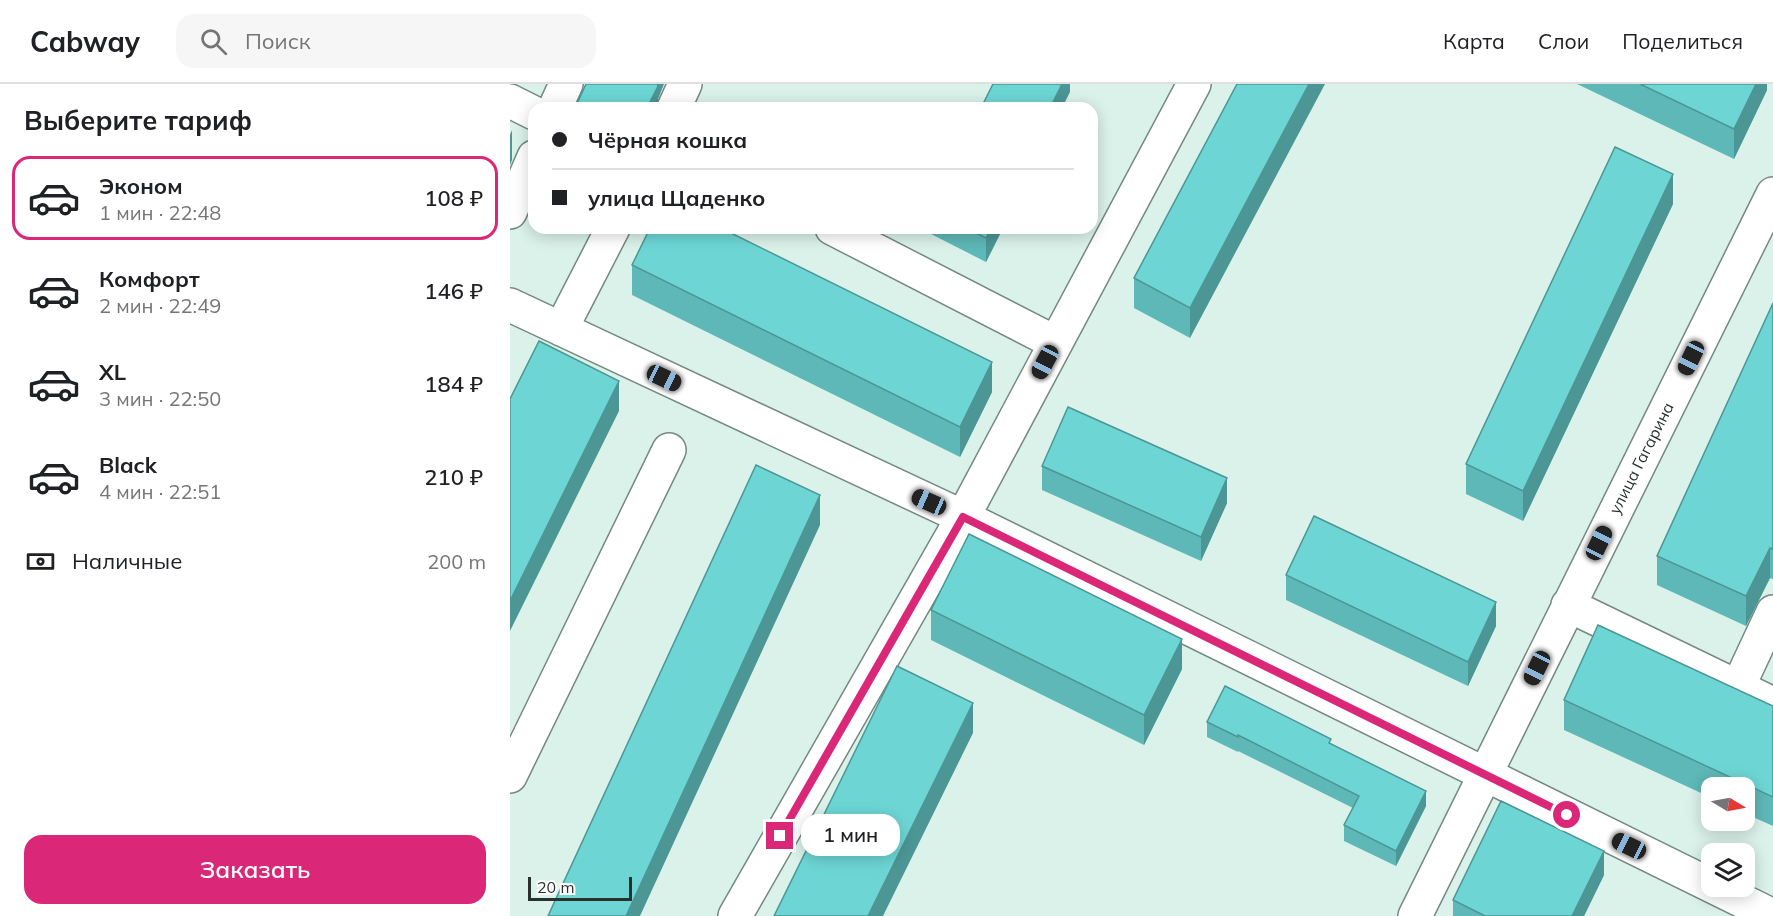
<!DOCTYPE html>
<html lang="ru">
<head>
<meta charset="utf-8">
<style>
	body { margin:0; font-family:Mulish,sans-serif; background:#f6f6f6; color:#202124; height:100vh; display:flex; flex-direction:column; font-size:22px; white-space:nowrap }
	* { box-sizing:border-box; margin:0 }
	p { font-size:20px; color:#757577 }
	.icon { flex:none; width:33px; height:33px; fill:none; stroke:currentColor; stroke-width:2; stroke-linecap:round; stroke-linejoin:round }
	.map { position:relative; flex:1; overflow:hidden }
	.panel { display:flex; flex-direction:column; background:#fff; width:510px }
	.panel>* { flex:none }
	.guide { position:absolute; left:18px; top:18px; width:570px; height:132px; border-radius:18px; box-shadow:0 3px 15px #0003; display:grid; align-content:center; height:132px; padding:0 24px; background:#fff }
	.needle { width:39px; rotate:100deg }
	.controls { position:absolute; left:1191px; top:693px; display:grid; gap:12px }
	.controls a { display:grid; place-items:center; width:54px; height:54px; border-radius:12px; background:#fff; box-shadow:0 3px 15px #0003; font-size:30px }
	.scale { position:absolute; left:18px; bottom:15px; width:104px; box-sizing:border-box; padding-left:6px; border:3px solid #28312e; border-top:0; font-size:16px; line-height:21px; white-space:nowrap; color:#28312e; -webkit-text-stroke:4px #fff; paint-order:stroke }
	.end { position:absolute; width:27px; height:27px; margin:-14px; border:8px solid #db2777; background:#fff; box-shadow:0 0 0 3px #fff }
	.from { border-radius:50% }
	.bubble { position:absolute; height:42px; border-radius:18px; background:#fff; box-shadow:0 3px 15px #0003; font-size:20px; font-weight:600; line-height:42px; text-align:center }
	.car { position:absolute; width:18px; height:36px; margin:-18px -9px; border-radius:8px; box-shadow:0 0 4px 2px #0007; background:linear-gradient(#222 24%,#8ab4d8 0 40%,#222 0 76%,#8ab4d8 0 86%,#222 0) }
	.guide b { display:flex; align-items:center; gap:21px; height:57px; font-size:22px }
	.guide b+b { border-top:2px solid #e0e0e0 }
	.guide i { width:15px; height:15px; background:#202124 }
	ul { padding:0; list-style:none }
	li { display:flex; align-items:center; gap:18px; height:84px; margin:0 12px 9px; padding:0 12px; border:3px solid transparent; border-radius:18px }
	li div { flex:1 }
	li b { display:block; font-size:22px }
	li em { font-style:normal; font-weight:600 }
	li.active { border-color:#db2777 }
	li>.icon { width:54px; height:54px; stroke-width:1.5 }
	h2 { padding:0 24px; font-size:27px; line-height:72px }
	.pay { display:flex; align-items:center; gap:15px; height:66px; padding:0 24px; font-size:22px }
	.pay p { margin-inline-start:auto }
	.cta { display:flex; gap:12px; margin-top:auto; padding:12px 24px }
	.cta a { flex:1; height:69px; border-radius:18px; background:#db2777; color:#fff; font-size:24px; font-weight:600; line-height:69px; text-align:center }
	header { display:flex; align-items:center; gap:36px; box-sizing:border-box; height:84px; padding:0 30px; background:#fff; border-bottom:2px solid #e0e0e0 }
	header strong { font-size:28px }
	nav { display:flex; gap:33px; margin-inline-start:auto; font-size:21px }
	.search { width:420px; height:54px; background:#f6f6f6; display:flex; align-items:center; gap:15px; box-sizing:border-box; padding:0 21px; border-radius:18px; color:#757577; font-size:22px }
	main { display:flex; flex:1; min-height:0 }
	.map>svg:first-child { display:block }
</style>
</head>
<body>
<header>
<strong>Cabway</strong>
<div class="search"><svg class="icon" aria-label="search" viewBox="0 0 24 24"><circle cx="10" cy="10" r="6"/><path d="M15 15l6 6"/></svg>Поиск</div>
<nav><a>Карта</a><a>Слои</a><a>Поделиться</a></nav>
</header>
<main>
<section class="panel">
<h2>Выберите тариф</h2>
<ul>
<li class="active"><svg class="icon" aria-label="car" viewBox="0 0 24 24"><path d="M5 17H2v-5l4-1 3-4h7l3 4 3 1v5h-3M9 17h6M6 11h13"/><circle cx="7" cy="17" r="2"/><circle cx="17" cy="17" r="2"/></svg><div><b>Эконом</b><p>1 мин · 22:48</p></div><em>108 ₽</em></li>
<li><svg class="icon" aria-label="car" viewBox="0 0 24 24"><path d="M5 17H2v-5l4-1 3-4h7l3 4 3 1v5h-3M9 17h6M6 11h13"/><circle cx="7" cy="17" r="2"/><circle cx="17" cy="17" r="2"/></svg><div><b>Комфорт</b><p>2 мин · 22:49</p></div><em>146 ₽</em></li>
<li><svg class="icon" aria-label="car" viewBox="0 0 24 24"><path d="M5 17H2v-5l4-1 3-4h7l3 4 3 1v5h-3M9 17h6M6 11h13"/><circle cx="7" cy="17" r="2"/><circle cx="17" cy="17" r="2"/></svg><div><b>XL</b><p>3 мин · 22:50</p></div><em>184 ₽</em></li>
<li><svg class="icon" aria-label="car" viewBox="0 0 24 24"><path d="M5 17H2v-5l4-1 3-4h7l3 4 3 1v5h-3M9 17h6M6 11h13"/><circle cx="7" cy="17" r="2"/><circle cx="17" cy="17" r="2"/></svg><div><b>Black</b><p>4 мин · 22:51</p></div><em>210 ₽</em></li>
</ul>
<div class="pay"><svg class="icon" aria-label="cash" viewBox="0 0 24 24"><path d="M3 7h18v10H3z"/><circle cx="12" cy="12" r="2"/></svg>Наличные<p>200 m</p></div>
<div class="cta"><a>Заказать</a></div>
</section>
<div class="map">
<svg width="1263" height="832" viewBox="0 0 1263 832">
	<rect width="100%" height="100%" fill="#daf2ea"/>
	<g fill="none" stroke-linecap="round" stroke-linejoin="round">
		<g stroke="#738982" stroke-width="36">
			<path id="minor" d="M 0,17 L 24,29
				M 45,24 L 56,0
				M 164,24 L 175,0
				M 0,128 L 24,73
				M 322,144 L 546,259
				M 0,221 L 453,433 L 1263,832
				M 51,245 L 103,144
				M 1058,521 L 1263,620
				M 1228,603 L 1263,528
				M 0,692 L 159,366
				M 225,832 L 453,433 L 684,0
				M 905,832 L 1263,110"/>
		</g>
		<use href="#minor" stroke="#fff" stroke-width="33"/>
	</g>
	<path fill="#5eb8b7" d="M 727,0 L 680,254 L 624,224 L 624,194 Z
		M 1067,0 L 1257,0 L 1257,6 L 1224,75 Z
		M 1163,120 L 1013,437 L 956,410 L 956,380 Z
		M 421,144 L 493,144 L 476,178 L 421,150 Z
		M 122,181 L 482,308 L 450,373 L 122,211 Z
		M 1263,219 L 1263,495 L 1260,494 L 1236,542 L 1147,501 L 1147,472 Z
		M 532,382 L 717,419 L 691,477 L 532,406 Z
		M 776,491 L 986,542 L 958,602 L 776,516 Z
		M 421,526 L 672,585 L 634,661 L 421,556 Z
		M 1054,616 L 1263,622 L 1263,742 L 1234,729 L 1234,704 L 1202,704 L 1202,714 L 1054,646 Z
		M 697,638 L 821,660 L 916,722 L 886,782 L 834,757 L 834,741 L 843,724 L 728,667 L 728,668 L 697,653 Z
		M 1094,791 L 1074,832 L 943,832 L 943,816 Z"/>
	<path fill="#4c9695" d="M 145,0 L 154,0 L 148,15 L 148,24 L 137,24 Z
		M 552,0 L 560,0 L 560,8 L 552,24 L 540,24 Z
		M 799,0 L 815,0 L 680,254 L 680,224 Z
		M 1246,0 L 1257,0 L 1257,6 L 1224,75 L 1224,45 Z
		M 2,46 L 2,76 L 0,81 L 0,51 Z
		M 1163,90 L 1163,120 L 1013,437 L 1013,407 Z
		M 481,144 L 493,144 L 476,178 L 476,154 Z
		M 482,278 L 482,308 L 450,373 L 450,343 Z
		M 109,297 L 109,327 L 0,547 L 0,517 Z
		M 717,394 L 717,419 L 691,477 L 691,453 Z
		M 310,411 L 310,441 L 130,832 L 116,832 Z
		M 1260,464 L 1260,494 L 1236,542 L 1236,512 Z
		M 986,518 L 986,542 L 958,602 L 958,578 Z
		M 672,555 L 672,585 L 634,661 L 634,631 Z
		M 463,619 L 463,649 L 373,832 L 358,832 Z
		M 916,707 L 916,722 L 886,782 L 886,767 Z
		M 1094,767 L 1094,791 L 1074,832 L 1062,832 Z"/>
	<path fill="#6dd6d5" stroke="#4c9695" stroke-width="1.5" d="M 76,0 L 147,0 L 148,2 L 137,24 L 65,24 Z
		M 483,0 L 552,0 L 540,24 L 471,24 Z
		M 727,0 L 799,0 L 680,224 L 624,194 Z
		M 1130,0 L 1246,0 L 1224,45 Z
		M 1105,63 L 1163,90 L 1013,407 L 956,380 Z
		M 140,144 L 211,144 L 482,278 L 450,343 L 122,181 Z
		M 457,144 L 481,144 L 476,154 Z
		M 1263,219 L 1263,465 L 1260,464 L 1236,512 L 1147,472 Z
		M 29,257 L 109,297 L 0,517 L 0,315 Z
		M 558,323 L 717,394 L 691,453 L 532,382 Z
		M 246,381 L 310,411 L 116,832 L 38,832 Z
		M 804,432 L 986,518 L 958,578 L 776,491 Z
		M 459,450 L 672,555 L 634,631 L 421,526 Z
		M 1088,541 L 1263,622 L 1263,713 L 1054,616 Z
		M 387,582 L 463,619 L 358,832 L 264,832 Z
		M 715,602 L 821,655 L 819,659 L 916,707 L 886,767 L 834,741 L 849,712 L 728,651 L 728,653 L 697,638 Z
		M 991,717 L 1094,767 L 1062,832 L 975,832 L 943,816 Z"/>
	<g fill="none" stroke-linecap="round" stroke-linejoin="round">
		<path stroke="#db2777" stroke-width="8" d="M 270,752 L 453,433 L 1057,731"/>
	</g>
	<g text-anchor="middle" stroke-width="6" stroke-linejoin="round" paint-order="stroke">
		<g font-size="16" fill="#28312e" stroke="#fff">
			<text transform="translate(1131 374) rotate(-63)" y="6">улица Гагарина</text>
		</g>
	</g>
</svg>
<div class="controls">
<a><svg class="needle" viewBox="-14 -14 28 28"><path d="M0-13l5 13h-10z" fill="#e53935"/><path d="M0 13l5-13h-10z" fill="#757577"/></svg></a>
<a><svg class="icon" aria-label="layers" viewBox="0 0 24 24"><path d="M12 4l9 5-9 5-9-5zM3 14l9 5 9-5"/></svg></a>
</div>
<div class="scale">20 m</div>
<i class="end from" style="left:1057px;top:731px"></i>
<i class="end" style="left:270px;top:752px"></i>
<div class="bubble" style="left:291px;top:730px;width:99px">1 мин</div>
<i class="car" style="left:1181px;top:274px;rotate:206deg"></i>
<i class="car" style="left:535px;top:278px;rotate:208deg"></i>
<i class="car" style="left:154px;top:294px;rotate:115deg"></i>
<i class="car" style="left:419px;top:418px;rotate:294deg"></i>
<i class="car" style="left:1089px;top:459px;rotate:26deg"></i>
<i class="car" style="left:1027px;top:584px;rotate:206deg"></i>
<i class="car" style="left:1119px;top:762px;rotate:296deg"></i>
<div class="guide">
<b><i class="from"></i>Чёрная кошка</b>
<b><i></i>улица Щаденко</b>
</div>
</div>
</main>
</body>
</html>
